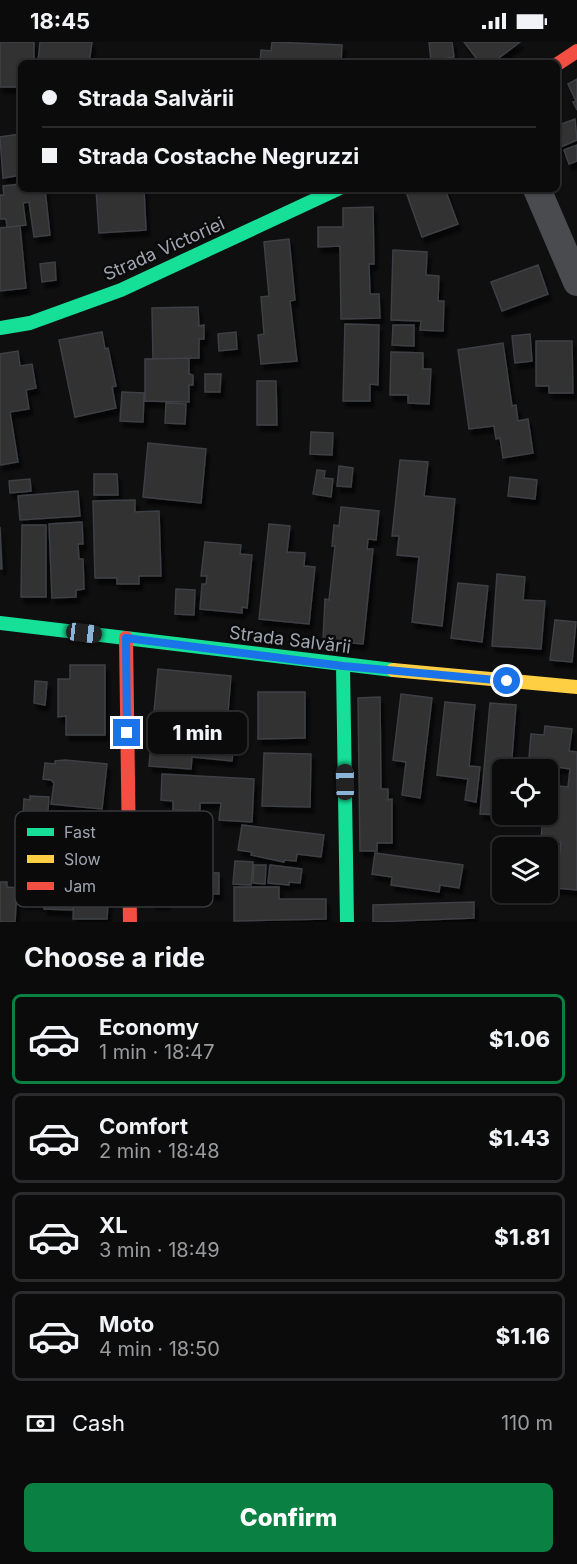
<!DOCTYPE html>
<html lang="en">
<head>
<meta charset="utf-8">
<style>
	body { margin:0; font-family:Inter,sans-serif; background:#141415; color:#f1f3f6; height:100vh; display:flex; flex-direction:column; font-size:22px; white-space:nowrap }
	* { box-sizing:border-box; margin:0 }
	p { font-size:20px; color:#9a9b9d }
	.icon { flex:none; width:33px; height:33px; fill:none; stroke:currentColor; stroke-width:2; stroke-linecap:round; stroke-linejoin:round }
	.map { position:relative; height:880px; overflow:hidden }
	.drawer { display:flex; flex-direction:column; background:#0b0b0c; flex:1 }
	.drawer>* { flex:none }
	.guide { position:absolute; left:18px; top:18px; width:542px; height:132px; border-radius:9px; box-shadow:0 2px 4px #0004,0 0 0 2px #2b2b2d; display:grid; align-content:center; height:132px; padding:0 24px; background:#0b0b0c }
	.tools { position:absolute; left:492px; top:717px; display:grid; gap:12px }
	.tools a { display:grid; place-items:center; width:66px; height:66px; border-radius:9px; background:#0b0b0c; box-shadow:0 2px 4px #0004,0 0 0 2px #2b2b2d; font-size:30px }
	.end { position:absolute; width:27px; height:27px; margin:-14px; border:8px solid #1a73e8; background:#fff; box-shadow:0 0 0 3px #fff }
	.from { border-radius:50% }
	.bubble { position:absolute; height:42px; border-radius:9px; background:#0b0b0c; box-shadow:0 2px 4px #0004,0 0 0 2px #2b2b2d; font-size:20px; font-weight:800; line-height:42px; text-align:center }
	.car { position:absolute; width:18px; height:36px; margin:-18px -9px; border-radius:8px; box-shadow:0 0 4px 2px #0007; background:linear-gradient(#222 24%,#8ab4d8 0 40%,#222 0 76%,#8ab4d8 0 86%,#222 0) }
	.guide b { display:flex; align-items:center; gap:21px; height:57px; font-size:22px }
	.guide b+b { border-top:2px solid #2b2b2d }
	.guide i { width:15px; height:15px; background:#f1f3f6 }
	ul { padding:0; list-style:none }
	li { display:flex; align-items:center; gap:18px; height:90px; margin:0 12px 9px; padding:0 12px; border:3px solid #2b2b2d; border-radius:9px }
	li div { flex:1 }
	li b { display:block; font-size:22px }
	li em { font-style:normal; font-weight:800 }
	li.selected { border-color:#0b8043 }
	li>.icon { width:54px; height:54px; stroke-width:1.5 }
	h2 { padding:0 24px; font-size:27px; line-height:72px }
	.pay { display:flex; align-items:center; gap:15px; height:66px; padding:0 24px; font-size:22px }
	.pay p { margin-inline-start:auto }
	.button { display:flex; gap:12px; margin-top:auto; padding:12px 24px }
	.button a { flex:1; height:69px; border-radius:9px; background:#0b8043; color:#fff; font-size:24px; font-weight:800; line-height:69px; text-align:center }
	.status { display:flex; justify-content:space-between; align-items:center; height:42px; padding:0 30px; background:#0b0b0c; direction:ltr }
	.status svg { height:16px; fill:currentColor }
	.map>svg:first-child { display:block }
</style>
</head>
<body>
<div class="status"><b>18:45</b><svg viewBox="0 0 49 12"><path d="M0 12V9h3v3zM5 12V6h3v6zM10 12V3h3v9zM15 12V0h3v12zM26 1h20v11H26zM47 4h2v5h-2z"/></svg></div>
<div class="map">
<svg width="577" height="880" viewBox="0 0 577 880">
	<defs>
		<filter id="shadow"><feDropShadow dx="3.5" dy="6" stdDeviation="1.5" flood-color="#0009"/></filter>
	</defs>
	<rect width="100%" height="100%" fill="#0f0f10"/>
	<path fill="#303032" stroke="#3e4044" stroke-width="1.5" filter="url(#shadow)" d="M 0,0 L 34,0 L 34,21 L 21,21 L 21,45 L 0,45 Z
		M 40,0 L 92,0 L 89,21 L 38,20 Z
		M 272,0 L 342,3 L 341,21 L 260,21 L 261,8 L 271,9 Z
		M 429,0 L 452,0 L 454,15 L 431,19 Z
		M 464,0 L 520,0 L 492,21 L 480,21 Z
		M 577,37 L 577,68 L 573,60 L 576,59 L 568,42 Z
		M 575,77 L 577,98 L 556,107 L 556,84 Z
		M 20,92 L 21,133 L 3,136 L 0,95 Z
		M 577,103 L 577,119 L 569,122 L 564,108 Z
		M 21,142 L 21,147 L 45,147 L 50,193 L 34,195 L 29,160 L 23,161 L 26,183 L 7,185 L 6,177 L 0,177 L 0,153 L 4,153 L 3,144 Z
		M 96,147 L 144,147 L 146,188 L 99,191 Z
		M 405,147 L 445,147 L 458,182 L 422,195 Z
		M 373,165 L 374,222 L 369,222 L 370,252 L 379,252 L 380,276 L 341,277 L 340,204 L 318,205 L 318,185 L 343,185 L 343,166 Z
		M 20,184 L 26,246 L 0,249 L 0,186 Z
		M 289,197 L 295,258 L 290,259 L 297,319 L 261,322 L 258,293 L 264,292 L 261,255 L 269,254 L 264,200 Z
		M 393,208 L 427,210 L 426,233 L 439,234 L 438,259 L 444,259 L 443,289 L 420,288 L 421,279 L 391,278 Z
		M 55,220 L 56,238 L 42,240 L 40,222 Z
		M 538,223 L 548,252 L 502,269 L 491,240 Z
		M 198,265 L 199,284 L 204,283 L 204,297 L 199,297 L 199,316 L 153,317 L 152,266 Z
		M 345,282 L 379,283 L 378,343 L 370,342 L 370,359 L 343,359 Z
		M 393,283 L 414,283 L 414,304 L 392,303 Z
		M 102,290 L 105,307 L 108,306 L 116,344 L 112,345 L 116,366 L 75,375 L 59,298 Z
		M 236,290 L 237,307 L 219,309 L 218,292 Z
		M 530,292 L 532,319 L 515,321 L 512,294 Z
		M 536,299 L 572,299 L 573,351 L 549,351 L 549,344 L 536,344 Z
		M 503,301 L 512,364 L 516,363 L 518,379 L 528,377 L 533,411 L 503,416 L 500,396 L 496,397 L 494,384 L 469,387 L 458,308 Z
		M 18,309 L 20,324 L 32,322 L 36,346 L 26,348 L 29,367 L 10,370 L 18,420 L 0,423 L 0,312 Z
		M 391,310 L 423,311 L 423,327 L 431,327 L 429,362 L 408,361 L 408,353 L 390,353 Z
		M 189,316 L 189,332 L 193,333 L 193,343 L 189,343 L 189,360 L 145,359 L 145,317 Z
		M 205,332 L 221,332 L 220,350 L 205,350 Z
		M 257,339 L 276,339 L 277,383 L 257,383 Z
		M 122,350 L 144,351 L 143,380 L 120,379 Z
		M 166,361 L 186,362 L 185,382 L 165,381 Z
		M 311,390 L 333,391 L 332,413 L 310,412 Z
		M 148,401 L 206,407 L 201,461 L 143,455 Z
		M 400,418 L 428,420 L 424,454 L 455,457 L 442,584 L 412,580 L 419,515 L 397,513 L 399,494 L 392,494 Z
		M 339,424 L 353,426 L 351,445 L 337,444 Z
		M 317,428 L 325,429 L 324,436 L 333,437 L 331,455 L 313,452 Z
		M 94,432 L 117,432 L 118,453 L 94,453 Z
		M 510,435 L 537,438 L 535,457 L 508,454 Z
		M 30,437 L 31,449 L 10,451 L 9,439 Z
		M 78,449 L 80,474 L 20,478 L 18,454 Z
		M 135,458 L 135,470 L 159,469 L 161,534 L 139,534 L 139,542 L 117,542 L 117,536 L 95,536 L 93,459 Z
		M 341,465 L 379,469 L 376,498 L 368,497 L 367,507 L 373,507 L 363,602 L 323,598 L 325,557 L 329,558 L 335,504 L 332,504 L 334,483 L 339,484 Z
		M 82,480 L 83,502 L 78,502 L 79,517 L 83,517 L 84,547 L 76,548 L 76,555 L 52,556 L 49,482 Z
		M 269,482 L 290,484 L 287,510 L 305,511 L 304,524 L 315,525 L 309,582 L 259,577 Z
		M 22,483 L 46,483 L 46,555 L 21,555 Z
		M 0,485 L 2,527 L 0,527 Z
		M 205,500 L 241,503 L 240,512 L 252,513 L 247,566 L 242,565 L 242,571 L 200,567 L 202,542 L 206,542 L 207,534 L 201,534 Z
		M 497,532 L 525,535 L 523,558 L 545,559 L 541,607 L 492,604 Z
		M 458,541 L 488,544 L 482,600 L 451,596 Z
		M 176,547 L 195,548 L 194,573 L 175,572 Z
		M 555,578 L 576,580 L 572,620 L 550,618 Z
		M 70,623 L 105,623 L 105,693 L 66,693 L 66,674 L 58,675 L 58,637 L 70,637 Z
		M 158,627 L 231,634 L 228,670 L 233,670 L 231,689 L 235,689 L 232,719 L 192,715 L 191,727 L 149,724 Z
		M 35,639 L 47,640 L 45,663 L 34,661 Z
		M 258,650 L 305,650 L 305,696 L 258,697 Z
		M 401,652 L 432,656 L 420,756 L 402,753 L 406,720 L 393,718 Z
		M 380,655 L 381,747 L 388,747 L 388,758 L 392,757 L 392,801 L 377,801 L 377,809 L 360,809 L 358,656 Z
		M 445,660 L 475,663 L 469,724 L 480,725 L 476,760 L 465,758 L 468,737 L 437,733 Z
		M 490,661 L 516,663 L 511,728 L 502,728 L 501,773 L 480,772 Z
		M 545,684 L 572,687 L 569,709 L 577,710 L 577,848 L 556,846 L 561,800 L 541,798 L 543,772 L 548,772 L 548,743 L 568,745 L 570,727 L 557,725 L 556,735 L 548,734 L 548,728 L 528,728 L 531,692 L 544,693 Z
		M 264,711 L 311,712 L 310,765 L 262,764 Z
		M 65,718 L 107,722 L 102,767 L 51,762 L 54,741 L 51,738 L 43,737 L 45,721 L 55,722 L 55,719 Z
		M 162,732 L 254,737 L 252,780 L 219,778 L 221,761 L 200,761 L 200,769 L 173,768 L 173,759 L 161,758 Z
		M 30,754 L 49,755 L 47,782 L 108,786 L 106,811 L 72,808 L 71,813 L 21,807 L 24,757 L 30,758 Z
		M 242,783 L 324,793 L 321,815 L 297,812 L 296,819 L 284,818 L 284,820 L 251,813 L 252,810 L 238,808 Z
		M 375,811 L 463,823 L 459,846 L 440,843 L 439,850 L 391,843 L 392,835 L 372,832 Z
		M 235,819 L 253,820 L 251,843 L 233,842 Z
		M 22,823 L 93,825 L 92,858 L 73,857 L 73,868 L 44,867 L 44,862 L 21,861 Z
		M 254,823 L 266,823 L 265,842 L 253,841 Z
		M 270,823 L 302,827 L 300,841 L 289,840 L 289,843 L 268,841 Z
		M 148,829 L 219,831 L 219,852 L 166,850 L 166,862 L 152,862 L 152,850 L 147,850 Z
		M 0,840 L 7,840 L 7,845 L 17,846 L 15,880 L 0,880 Z
		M 234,845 L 279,845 L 279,857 L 326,857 L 326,877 L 234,879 Z
		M 74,858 L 108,859 L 107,877 L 73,877 Z
		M 474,860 L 474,876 L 373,880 L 373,863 Z"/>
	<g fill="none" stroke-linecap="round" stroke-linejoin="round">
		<path stroke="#4a4b4f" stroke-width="28" d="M 537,147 L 577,240"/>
		<path stroke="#16e098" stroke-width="14" d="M 0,286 L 30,281 L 121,248 L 338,147
			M 0,581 L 393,628
			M 343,624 L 347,880"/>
		<path stroke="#ffcf43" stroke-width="14" d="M 393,628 L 577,645"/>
		<path stroke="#f24e42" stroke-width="14" d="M 556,23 L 577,9
			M 126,596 L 130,880"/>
	</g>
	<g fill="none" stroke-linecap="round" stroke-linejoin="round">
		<path stroke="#1a73e8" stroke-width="8" d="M 127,691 L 126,596 L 343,624 L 507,639"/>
	</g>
	<g text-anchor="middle" stroke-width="5" stroke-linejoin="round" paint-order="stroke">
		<g font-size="18" fill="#a0a6b1" stroke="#0a0a0b">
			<text transform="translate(164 207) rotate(-24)" y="6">Strada Victoriei</text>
			<text transform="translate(290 598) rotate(7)" y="6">Strada Salvării</text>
		</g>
	</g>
	<rect x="15" y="769" width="198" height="96" rx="9" fill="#0a0a0b" stroke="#37393d" stroke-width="1.5"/>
	<rect x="27" y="786" width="27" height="8" fill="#16e098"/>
	<rect x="27" y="813" width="27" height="8" fill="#ffcf43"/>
	<rect x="27" y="840" width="27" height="8" fill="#f24e42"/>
	<g font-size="16" fill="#a0a6b1">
		<text x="64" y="796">Fast</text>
		<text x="64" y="823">Slow</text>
		<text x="64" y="850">Jam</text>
	</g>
</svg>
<div class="tools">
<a><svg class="icon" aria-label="locate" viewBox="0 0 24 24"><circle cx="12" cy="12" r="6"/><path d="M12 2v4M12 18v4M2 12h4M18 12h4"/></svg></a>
<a><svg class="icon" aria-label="layers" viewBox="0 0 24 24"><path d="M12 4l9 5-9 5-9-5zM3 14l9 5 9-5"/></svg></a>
</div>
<i class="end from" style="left:507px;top:639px"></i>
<i class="end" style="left:127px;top:691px"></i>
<div class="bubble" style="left:148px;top:670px;width:99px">1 min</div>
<i class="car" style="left:84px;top:591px;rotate:97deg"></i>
<i class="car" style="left:345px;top:740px;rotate:359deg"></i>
<div class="guide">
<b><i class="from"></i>Strada Salvării</b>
<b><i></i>Strada Costache Negruzzi</b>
</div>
</div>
<section class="drawer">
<h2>Choose a ride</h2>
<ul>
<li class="selected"><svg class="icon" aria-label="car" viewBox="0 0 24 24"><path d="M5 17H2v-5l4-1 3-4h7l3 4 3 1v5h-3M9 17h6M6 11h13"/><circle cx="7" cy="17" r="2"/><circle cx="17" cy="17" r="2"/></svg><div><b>Economy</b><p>1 min · 18:47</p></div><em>$1.06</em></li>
<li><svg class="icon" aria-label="car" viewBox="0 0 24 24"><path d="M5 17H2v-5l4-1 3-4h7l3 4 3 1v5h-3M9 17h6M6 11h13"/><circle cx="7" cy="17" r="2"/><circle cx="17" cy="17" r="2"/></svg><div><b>Comfort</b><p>2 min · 18:48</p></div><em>$1.43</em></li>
<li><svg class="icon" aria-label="car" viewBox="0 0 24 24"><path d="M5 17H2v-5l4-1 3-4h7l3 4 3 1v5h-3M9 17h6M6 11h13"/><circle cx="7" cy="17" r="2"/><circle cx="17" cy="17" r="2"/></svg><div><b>XL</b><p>3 min · 18:49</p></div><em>$1.81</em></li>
<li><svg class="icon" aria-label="car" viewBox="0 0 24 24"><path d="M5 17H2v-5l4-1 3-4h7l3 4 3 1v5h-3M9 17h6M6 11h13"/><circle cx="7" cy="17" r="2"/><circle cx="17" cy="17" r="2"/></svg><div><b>Moto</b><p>4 min · 18:50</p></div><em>$1.16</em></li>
</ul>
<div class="pay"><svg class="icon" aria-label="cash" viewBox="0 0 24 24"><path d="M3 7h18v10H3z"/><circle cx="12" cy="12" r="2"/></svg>Cash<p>110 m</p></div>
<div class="button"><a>Confirm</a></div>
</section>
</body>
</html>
